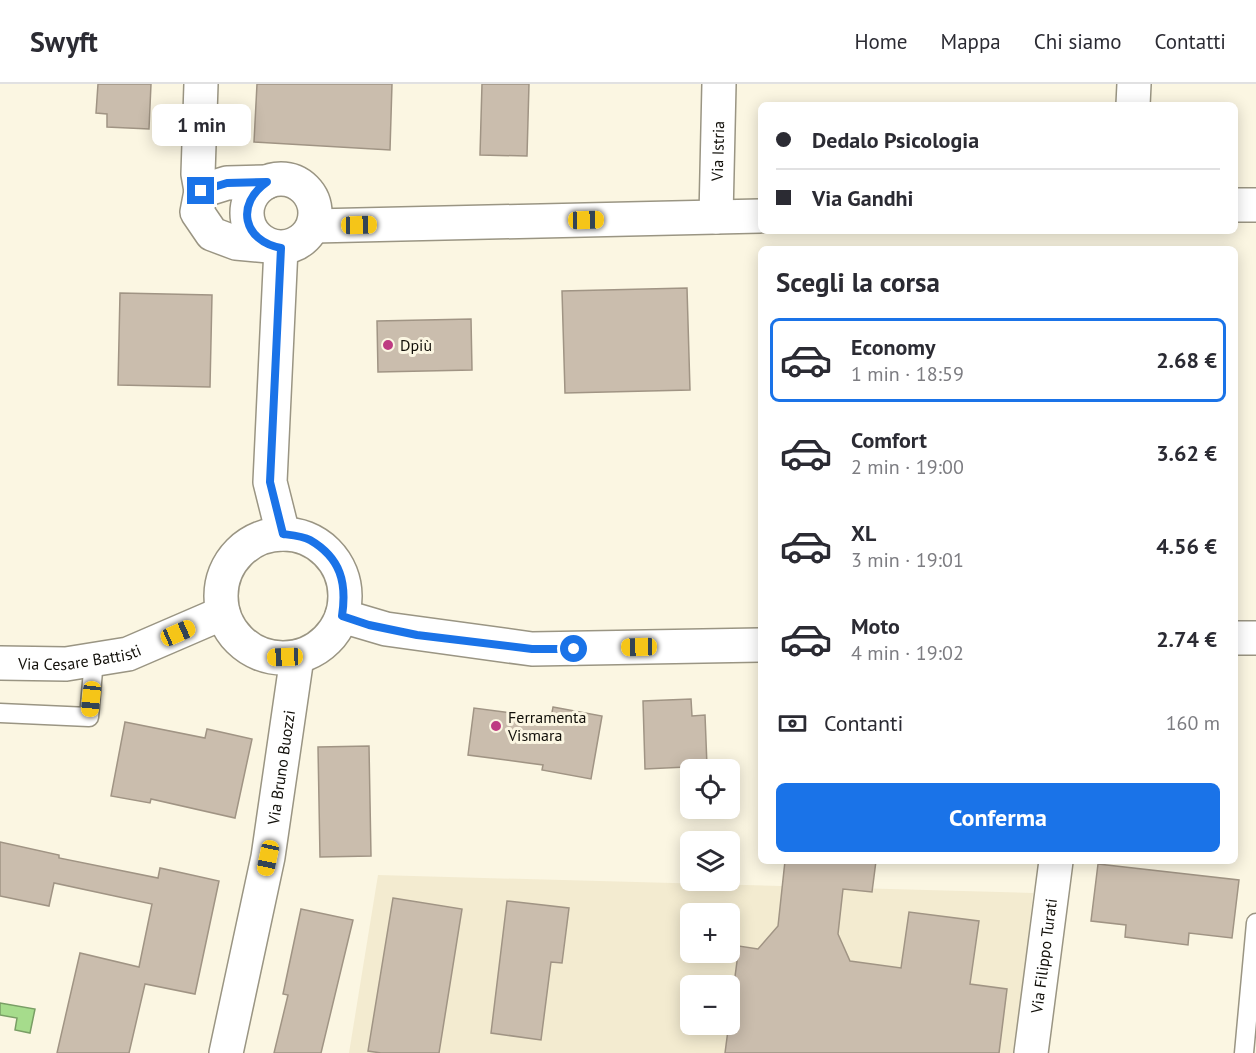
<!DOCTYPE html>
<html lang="it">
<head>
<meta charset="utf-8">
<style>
	body { margin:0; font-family:"PT Sans",sans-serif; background:#f2f2f3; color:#2b2b33; height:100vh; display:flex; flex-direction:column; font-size:22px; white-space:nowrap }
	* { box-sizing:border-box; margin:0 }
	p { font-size:20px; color:#7c7c81 }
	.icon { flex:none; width:33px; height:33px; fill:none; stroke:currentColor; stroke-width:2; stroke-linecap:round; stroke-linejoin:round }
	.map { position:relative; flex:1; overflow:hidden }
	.sheet { position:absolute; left:758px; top:162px; width:480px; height:618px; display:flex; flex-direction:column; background:#fff; border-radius:9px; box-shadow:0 3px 15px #0003 }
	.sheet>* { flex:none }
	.top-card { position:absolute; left:758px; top:18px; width:480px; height:132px; border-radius:9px; box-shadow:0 3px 15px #0003; display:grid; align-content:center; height:132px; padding:0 18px; background:#fff }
	.controls { position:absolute; left:680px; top:675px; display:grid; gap:12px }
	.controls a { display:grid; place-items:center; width:60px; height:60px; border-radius:9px; background:#fff; box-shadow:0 3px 15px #0003; font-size:30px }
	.end { position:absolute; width:27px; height:27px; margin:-14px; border:8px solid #1a73e8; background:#fff; box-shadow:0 0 0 3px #fff }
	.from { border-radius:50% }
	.bubble { position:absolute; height:42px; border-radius:9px; background:#fff; box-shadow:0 3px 15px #0003; font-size:20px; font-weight:700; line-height:42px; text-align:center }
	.car { position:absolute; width:18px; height:36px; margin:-18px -9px; border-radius:8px; box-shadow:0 0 4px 2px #0007; background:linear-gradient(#f5c518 24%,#345 0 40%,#f5c518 0 76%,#345 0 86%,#f5c518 0) }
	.top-card b { display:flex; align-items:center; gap:21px; height:57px; font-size:22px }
	.top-card b+b { border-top:2px solid #e1e1e2 }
	.top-card i { width:15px; height:15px; background:#2b2b33 }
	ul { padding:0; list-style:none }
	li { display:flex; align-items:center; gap:18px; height:84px; margin:0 12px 9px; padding:0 6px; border:3px solid transparent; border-radius:9px }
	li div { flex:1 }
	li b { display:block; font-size:22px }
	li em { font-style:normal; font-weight:700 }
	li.on { border-color:#1a73e8 }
	li>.icon { width:54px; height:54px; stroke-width:1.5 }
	h2 { padding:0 18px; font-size:27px; line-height:72px }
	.pay { display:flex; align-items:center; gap:15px; height:66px; padding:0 18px; font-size:22px }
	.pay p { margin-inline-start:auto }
	.button { display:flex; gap:12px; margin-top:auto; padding:12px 18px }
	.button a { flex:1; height:69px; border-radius:9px; background:#1a73e8; color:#fff; font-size:24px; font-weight:700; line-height:69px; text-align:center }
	header { display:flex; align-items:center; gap:36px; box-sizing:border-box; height:84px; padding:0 30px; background:#fff; border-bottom:2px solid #e1e1e2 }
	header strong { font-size:28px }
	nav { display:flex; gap:33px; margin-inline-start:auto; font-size:21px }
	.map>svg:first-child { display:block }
</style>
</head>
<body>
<header>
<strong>Swyft</strong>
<nav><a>Home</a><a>Mappa</a><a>Chi siamo</a><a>Contatti</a></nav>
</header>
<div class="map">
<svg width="1256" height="969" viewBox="0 0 1256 969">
	<rect width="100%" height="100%" fill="#fbf6e2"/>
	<path fill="#f3ebd0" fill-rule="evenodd" d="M 378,791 L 1033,809 L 1016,969 L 349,969 ZM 690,830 L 729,830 L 729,868 L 690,868 ZM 690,902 L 729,902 L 729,940 L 690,940 Z"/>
	<path fill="#a6dc8c" stroke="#799e65" stroke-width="1.5" d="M 0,919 L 35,925 L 30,949 L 15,946 L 17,934 L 0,931 Z"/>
	<path fill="#cabdad" stroke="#a09484" stroke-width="1.5" d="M 98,0 L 151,0 L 149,45 L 107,43 L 107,30 L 96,29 Z
		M 257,0 L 392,0 L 390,66 L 254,58 Z
		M 482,0 L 529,0 L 527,72 L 480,71 Z
		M 687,204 L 690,306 L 565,309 L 562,207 Z
		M 120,209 L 212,211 L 210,303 L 118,301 Z
		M 471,235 L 472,286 L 378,288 L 377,237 Z
		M 691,615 L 692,632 L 705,631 L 707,682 L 645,685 L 643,617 Z
		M 553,623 L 602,632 L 591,695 L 542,686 L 543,681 L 468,671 L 474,624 L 551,634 Z
		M 125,638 L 205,654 L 207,645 L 252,655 L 235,734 L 151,715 L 150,719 L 111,712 Z
		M 369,662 L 371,772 L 320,773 L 318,663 Z
		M 0,758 L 59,771 L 59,774 L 158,794 L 160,784 L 219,797 L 195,910 L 145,900 L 129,969 L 57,969 L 80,869 L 139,883 L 152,820 L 54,799 L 49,822 L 0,812 Z
		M 785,777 L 876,777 L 872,808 L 843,805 L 838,850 L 850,877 L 901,884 L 909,828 L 979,837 L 970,900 L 1007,905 L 999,969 L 725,969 L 739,862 L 758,865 L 778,842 Z
		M 1098,780 L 1239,796 L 1232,854 L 1189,849 L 1188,861 L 1125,853 L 1126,841 L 1091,837 Z
		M 393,814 L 462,825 L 439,969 L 381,969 L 368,967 Z
		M 507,817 L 569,824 L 562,879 L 551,878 L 541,956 L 491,949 Z
		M 301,825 L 353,836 L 321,969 L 274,969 L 288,911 L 283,910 Z"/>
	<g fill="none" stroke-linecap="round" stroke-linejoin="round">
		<g stroke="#9a9583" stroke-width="21">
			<path id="lane" d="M 0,629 L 89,633 L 94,575
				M 1244,969 L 1256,839"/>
		</g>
		<g stroke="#9a9583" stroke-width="36">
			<g id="street">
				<path d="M 201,0 L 198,90 L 201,107"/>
				<path d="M 1133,21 L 1134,0"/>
				<circle cx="281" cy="129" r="34"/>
				<path d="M 267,98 L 227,99 L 201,107 L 197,128 L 212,150 L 236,159 L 269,162"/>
				<path d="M 1234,121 L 1256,121"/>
				<path id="s1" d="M 716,133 L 719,0"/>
				<path d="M 314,142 L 760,132"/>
				<path d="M 281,164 L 270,398 L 283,450"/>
				<path id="s2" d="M 226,969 L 268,773 L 297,573"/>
				<path id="s3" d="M 1031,969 L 1056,777"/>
			</g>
		</g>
		<g stroke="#9a9583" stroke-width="36">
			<g id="secondary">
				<circle cx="283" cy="512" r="62"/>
				<path d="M 342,532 L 386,545 L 532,565 L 760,561"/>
				<path d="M 1234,554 L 1256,554"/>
				<path id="s4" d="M 0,579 L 66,580 L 128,570 L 223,529"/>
			</g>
		</g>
		<use href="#lane" stroke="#fff" stroke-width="18"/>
		<use href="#street" stroke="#fff" stroke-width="33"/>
		<use href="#secondary" stroke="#fff" stroke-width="33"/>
	</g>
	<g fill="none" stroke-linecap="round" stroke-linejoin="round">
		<path stroke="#1a73e8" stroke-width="8" d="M 201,107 L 227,99 L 267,98 C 235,120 243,157 281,164 L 270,398 L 283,450 C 291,451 303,452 310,456 C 341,474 347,499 342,532 L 369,541 L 417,551 L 532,565 L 574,565"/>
	</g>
	<g fill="#be3b82" stroke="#fbf6e2" stroke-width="2">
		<circle cx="388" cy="261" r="6"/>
		<circle cx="496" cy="642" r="6"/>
	</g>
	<g text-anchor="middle" stroke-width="6" stroke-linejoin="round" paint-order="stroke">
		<g font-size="16" fill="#110f09" stroke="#fbf6e2">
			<text dy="6" stroke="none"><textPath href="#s1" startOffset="66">Via Istria</textPath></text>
			<text dy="6" stroke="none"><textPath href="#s4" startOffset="80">Via Cesare Battisti</textPath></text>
			<text dy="6" stroke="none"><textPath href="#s2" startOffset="291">Via Bruno Buozzi</textPath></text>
			<text dy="6" stroke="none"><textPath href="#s3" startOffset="98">Via Filippo Turati</textPath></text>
		</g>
		<g font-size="16" fill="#110f09" stroke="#fbf6e2" text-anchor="start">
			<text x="400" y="267">Dpiù</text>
			<text x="508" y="639">Ferramenta<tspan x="508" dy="18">Vismara</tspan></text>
		</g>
	</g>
</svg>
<div class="controls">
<a><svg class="icon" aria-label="locate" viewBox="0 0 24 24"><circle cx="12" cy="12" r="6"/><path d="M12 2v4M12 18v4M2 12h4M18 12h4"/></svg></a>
<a><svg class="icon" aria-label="layers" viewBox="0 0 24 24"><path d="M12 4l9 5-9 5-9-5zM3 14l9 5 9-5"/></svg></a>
<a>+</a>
<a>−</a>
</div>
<i class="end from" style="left:574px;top:565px"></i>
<i class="end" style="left:201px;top:107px"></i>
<div class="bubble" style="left:152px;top:20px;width:99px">1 min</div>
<i class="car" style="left:586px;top:136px;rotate:89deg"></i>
<i class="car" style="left:359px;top:141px;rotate:89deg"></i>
<i class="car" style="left:178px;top:549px;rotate:66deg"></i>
<i class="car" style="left:639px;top:563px;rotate:269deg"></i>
<i class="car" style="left:285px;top:573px;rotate:268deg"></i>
<i class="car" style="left:91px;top:615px;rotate:186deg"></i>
<i class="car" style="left:268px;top:774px;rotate:192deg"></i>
<div class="top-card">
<b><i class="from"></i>Dedalo Psicologia</b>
<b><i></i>Via Gandhi</b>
</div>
<section class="sheet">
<h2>Scegli la corsa</h2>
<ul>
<li class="on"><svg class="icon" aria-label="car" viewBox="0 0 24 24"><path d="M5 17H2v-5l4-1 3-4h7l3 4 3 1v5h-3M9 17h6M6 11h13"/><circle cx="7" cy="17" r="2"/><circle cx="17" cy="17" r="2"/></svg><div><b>Economy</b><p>1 min · 18:59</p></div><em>2.68 €</em></li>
<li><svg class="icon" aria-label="car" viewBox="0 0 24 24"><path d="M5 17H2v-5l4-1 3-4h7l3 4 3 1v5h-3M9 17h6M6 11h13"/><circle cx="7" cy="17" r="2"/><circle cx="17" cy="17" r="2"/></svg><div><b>Comfort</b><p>2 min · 19:00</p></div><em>3.62 €</em></li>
<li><svg class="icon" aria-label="car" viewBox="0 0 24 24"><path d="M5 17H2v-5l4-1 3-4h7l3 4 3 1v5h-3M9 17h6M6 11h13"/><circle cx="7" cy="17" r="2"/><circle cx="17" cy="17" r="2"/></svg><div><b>XL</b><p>3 min · 19:01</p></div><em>4.56 €</em></li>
<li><svg class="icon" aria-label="car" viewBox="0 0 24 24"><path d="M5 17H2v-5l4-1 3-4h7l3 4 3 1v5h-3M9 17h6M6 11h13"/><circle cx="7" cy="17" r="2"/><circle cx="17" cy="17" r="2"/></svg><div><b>Moto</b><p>4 min · 19:02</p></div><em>2.74 €</em></li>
</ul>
<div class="pay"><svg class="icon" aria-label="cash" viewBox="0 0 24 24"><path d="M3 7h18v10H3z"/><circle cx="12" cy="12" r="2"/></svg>Contanti<p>160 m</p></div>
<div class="button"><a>Conferma</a></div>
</section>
</div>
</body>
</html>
